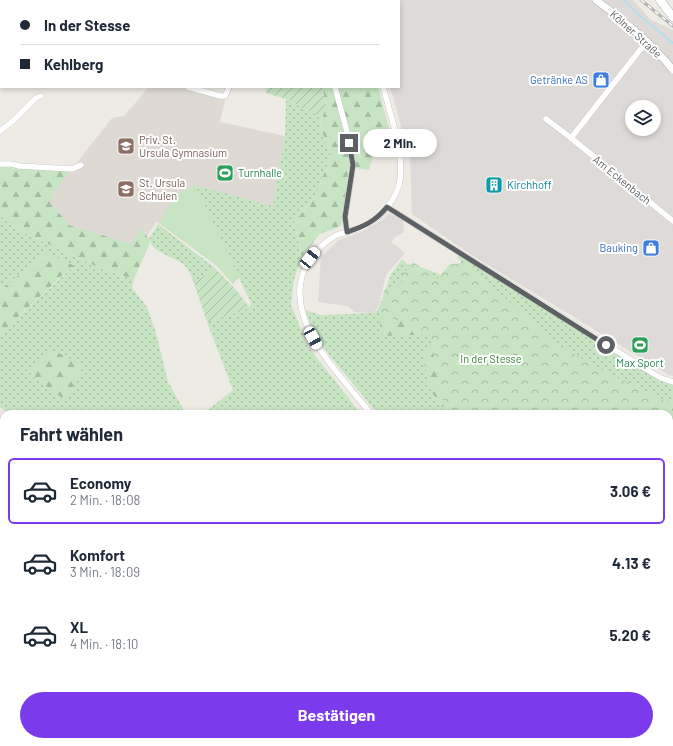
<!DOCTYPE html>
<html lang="de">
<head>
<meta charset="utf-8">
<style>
	body { margin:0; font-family:Barlow,sans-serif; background:#f2f2f3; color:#1f2937; height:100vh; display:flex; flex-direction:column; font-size:15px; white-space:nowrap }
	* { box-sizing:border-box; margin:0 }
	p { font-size:13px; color:#747a83 }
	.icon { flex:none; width:22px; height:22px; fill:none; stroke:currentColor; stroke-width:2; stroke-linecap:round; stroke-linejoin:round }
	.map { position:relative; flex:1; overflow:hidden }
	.panel { position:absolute; left:0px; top:410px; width:673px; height:336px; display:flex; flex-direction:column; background:#fff; border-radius:12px 12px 0 0; box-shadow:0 2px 6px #0003 }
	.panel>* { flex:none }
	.top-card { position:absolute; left:0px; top:0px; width:400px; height:88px; box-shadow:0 2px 6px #0003; display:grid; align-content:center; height:88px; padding:0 20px; background:#fff }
	.buttons { position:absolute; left:625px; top:100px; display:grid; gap:8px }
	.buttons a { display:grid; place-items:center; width:36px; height:36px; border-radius:50%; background:#fff; box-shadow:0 2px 6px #0003; font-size:20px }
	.end { position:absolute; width:18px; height:18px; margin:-9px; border:5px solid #5d6164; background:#fff; box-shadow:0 0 0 2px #fff }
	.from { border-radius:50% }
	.bubble { position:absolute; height:28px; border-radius:14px; background:#fff; box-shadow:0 2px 6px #0003; font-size:13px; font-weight:700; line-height:28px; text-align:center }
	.car { position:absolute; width:12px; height:24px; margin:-12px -6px; border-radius:5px; box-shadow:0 0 3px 1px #0007; background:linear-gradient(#fff 24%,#345 0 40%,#fff 0 76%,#345 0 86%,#fff 0) }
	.top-card b { display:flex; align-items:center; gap:14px; height:38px; font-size:15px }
	.top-card b+b { border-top:1px solid #e0e1e3 }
	.top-card i { width:10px; height:10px; background:#1f2937 }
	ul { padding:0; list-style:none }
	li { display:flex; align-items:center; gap:12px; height:66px; margin:0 8px 6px; padding:0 12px; border:2px solid transparent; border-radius:6px }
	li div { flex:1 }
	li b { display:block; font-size:15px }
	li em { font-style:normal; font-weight:700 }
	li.active { border-color:#7c3aed }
	li>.icon { width:36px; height:36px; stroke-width:1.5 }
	h2 { padding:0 20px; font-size:18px; line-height:48px }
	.button { display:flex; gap:8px; margin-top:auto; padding:8px 20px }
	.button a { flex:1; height:46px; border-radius:24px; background:#7c3aed; color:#fff; font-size:16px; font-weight:700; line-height:46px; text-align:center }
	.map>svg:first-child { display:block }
</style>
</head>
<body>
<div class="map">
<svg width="673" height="746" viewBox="0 0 673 746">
	<defs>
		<pattern id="grass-dots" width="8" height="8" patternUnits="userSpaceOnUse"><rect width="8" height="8" fill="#c7e4c3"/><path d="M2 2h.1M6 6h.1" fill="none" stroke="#a5bca2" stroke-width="1.8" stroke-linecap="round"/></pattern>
		<pattern id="forest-firs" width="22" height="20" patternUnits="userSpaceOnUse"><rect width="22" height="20" fill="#c7e4c3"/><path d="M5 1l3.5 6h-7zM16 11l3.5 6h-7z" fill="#a5bca2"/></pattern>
		<pattern id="park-crowns" width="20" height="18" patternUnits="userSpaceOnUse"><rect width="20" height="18" fill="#c7e4c3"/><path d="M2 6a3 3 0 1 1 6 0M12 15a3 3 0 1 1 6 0" fill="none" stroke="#a5bca2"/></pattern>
		<pattern id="garden-furrows" width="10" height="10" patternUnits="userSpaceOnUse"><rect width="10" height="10" fill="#c7e4c3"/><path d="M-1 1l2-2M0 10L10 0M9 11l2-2" fill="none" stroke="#a5bca2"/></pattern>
	</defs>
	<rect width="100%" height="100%" fill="#eeebe5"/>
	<path fill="#dddad7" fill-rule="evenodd" d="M 384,0 L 633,0 L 651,20 L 673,30 L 673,376 L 669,375 L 467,252 L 412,214 L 410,157 L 390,87 L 399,87 L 399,1 L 384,1 ZM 632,107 L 654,107 L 654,129 L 632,129 Z
		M 389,213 L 403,220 L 404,226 L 403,233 L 396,236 L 391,242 L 405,253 L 386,275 L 379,305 L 374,313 L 354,312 L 348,306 L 318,302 L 321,257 L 339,240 L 362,232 L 371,227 L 382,220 Z"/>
	<path fill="#dedad3" d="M 149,87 L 188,87 L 225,96 L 225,100 L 220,122 L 285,136 L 273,206 L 195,185 L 239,277 L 233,284 L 217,266 L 159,223 L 155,221 L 155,224 L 147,236 L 142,229 L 131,245 L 69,225 L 50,202 L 53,193 L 112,118 L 124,116 Z"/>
	<path fill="url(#grass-dots)" d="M 286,99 L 322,118 L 320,126 L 331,155 L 315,198 L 294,222 L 302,256 L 294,279 L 291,305 L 309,348 L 361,414 L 203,414 L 233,390 L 207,322 L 250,308 L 251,303 L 195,185 L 273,206 L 285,136 Z
		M 0,216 L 18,230 L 104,270 L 134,279 L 132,288 L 147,307 L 156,333 L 168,382 L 186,414 L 9,414 L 0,407 L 0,334 L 74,266 L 47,253 L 0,290 Z
		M 158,224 L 215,268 L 194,283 C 191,276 189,269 183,264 C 173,256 152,253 149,239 Z
		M 455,251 L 665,383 L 673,384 L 673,635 L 669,634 L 669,414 L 438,334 L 446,414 L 377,414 C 357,386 332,362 314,333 C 310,326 308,317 305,310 L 321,315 L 375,313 L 380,305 L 391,274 L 402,259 L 407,264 L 418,266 L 436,273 L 457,285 L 467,274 Z"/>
	<path fill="url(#forest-firs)" d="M 322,87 L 378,87 L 390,132 L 375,148 L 369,170 L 349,167 L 341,226 L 320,234 L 302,256 L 294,222 L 315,198 L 331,155 L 320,126 L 326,105 Z
		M 0,164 L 72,169 L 53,193 L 50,202 L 69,225 L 131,244 L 142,229 L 149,239 L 150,243 L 134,279 L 104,270 L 18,230 L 0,216 Z
		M 47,253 L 75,266 L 64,274 L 0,334 L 0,290 Z
		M 415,308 L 438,334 L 382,336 L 379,318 Z
		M 436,340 L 446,414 L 430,389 L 423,357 L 431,342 Z
		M 52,350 L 84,365 L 66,401 L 30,375 L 35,365 Z"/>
	<path fill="url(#park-crowns)" d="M 413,262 L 437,279 L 450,264 L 465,263 L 492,287 L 564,348 L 600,369 L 664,400 L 673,403 L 673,608 L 669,607 L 669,414 L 445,414 L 442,395 L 429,333 L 401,321 L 380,315 L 384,291 L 402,284 L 401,276 Z
		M 669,638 L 673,641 L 673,746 L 650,746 L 646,742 L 669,742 Z
		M 543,742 L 636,742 L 623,746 L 544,746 Z"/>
	<path fill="url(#garden-furrows)" d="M 267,87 L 322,87 L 326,105 L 322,118 L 286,99 L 266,93 Z
		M 215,268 L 237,291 L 250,308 L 207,322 L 194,283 Z"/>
	<path fill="#c7e4c3" d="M 195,185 L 239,277 L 233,284 L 217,266 L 159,223 L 176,195 Z"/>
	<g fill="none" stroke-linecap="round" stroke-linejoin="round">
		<path stroke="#aadff9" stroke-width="1.5" d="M 623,0 L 645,20 L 673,43"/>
		<g stroke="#b0b3b6" stroke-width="6">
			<path id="minor" d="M 285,0 L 286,1
				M 360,0 L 360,1
				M 2,1 L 3,0
				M 45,1 L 46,0
				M 89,1 L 89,0
				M 109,1 L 110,0
				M 171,1 L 171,0
				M 248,1 L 248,0
				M 0,24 L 1,10
				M 188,87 L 220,96 L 225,96 L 229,87
				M 335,87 L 347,132 L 353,165 L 345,217 L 347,232
				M 546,119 L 571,138 L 640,50 L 648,42
				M 0,131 L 14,120 L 36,98 L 41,96
				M 571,138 L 673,221
				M 0,164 L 12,164 L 19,166 L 72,169 L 81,165
				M 387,207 L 644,368 L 661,378 L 673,382
				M 371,414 C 341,375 277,317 308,262 C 315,252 325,241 337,235 C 345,232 354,231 363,227 C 379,220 394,202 399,185 C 406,160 390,112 383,87
				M 0,444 L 4,447
				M 0,518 L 4,520
				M 0,602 L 4,603
				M 0,738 L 7,746
				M 84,742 L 88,746
				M 176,742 L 181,746
				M 245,742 L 247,744
				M 329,742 L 336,746
				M 45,746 L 49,742
				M 120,746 L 123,742
				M 298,746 L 302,742"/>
		</g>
		<g stroke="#b0b3b6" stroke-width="8">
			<path id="tertiary" d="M 596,0 C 624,21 651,42 673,70"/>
		</g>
		<g stroke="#b1b5b9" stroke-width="9">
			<path id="secondary" d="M 660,0 L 673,17"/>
		</g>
		<use href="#minor" stroke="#fff" stroke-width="5.5"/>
		<use href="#tertiary" stroke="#fff" stroke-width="7"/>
		<use href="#secondary" stroke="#fff" stroke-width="8"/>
		<g stroke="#b3b4b4" stroke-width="3">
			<path id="rail" d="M 641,0 L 673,26"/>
		</g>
		<use href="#rail" stroke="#fff" stroke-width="1.5" stroke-dasharray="4.5" stroke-linecap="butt"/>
	</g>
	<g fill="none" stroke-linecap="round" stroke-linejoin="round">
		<path stroke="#5d6164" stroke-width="5" d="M 349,143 L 353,165 L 345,217 L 347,232 C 363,227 376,221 387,207 L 606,345"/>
	</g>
	<defs>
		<g id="shop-square" transform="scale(0.9)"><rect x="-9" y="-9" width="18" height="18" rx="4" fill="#3f7fe0" stroke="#fff"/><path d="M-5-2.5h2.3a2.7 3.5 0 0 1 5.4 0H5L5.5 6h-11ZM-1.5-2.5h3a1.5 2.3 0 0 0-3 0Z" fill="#fff"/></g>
		<g id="school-square" transform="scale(0.9)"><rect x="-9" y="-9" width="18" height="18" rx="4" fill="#8d6e63" stroke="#fff"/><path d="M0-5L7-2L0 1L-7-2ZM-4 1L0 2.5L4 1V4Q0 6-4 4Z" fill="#fff"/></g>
		<g id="stadium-square" transform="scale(0.9)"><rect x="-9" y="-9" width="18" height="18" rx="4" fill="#2e9e5b" stroke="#fff"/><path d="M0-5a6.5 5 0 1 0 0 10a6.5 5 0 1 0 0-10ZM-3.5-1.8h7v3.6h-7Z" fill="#fff"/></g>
		<g id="building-square" transform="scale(0.9)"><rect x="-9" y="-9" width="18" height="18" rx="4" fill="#0f9aa8" stroke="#fff"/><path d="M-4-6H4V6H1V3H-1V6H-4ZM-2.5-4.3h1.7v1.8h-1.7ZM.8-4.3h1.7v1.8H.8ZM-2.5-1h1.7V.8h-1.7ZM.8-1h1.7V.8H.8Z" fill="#fff"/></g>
	</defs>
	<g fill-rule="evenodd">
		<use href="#shop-square" x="601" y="80"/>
		<use href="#school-square" x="126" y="146"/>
		<use href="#stadium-square" x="225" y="173"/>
		<use href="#building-square" x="494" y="185"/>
		<use href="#school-square" x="126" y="189"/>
		<use href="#shop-square" x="651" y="248"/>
		<use href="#stadium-square" x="640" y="345"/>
	</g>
	<g text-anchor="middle" stroke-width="4" stroke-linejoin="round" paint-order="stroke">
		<g font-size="11" fill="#5d6164" stroke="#fff">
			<text transform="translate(636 34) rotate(42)" y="4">Kölner Straße</text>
			<text transform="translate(622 180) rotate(39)" y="4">Am Eckenbach</text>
		</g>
		<g font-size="11" fill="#366cbe" stroke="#fff" text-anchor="end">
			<text x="588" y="84">Getränke AS</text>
			<text x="638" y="252">Bauking</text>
		</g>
		<g font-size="11" fill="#785e54" stroke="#fff" text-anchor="start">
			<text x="139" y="144">Priv. St.<tspan x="139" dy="13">Ursula Gymnasium</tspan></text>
			<text x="139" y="187">St. Ursula<tspan x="139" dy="13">Schulen</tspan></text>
		</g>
		<g font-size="11" fill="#27864d" stroke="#fff" text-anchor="start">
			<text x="238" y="177">Turnhalle</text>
			<text x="640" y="367" text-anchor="middle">Max Sport</text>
		</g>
		<g font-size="11" fill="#0d838f" stroke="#fff" text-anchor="start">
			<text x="507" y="189">Kirchhoff</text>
		</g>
		<g font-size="11" fill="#40843c" stroke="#fff">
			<text x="491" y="363">In der Stesse</text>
		</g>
	</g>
</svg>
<div class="buttons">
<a><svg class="icon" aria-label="layers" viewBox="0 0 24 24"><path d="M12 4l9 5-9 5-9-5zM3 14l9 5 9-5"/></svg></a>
</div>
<i class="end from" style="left:606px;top:345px"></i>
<i class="end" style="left:349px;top:143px"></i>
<div class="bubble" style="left:363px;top:129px;width:74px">2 Min.</div>
<i class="car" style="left:310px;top:258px;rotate:38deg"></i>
<i class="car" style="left:313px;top:338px;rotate:151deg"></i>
<div class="top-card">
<b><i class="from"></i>In der Stesse</b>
<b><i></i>Kehlberg</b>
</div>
<section class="panel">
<h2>Fahrt wählen</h2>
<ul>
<li class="active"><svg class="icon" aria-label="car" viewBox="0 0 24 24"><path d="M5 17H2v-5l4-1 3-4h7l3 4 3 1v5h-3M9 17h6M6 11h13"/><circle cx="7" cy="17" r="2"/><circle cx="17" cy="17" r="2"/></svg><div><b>Economy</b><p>2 Min. · 18:08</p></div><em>3.06 €</em></li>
<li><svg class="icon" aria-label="car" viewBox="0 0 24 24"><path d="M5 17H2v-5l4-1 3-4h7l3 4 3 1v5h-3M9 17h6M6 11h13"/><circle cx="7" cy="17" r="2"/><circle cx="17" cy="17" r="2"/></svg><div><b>Komfort</b><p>3 Min. · 18:09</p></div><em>4.13 €</em></li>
<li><svg class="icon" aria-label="car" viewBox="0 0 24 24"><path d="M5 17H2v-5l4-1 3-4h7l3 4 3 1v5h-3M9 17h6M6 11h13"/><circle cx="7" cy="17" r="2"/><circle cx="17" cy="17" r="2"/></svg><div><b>XL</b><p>4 Min. · 18:10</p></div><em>5.20 €</em></li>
</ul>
<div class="button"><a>Bestätigen</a></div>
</section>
</div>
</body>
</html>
